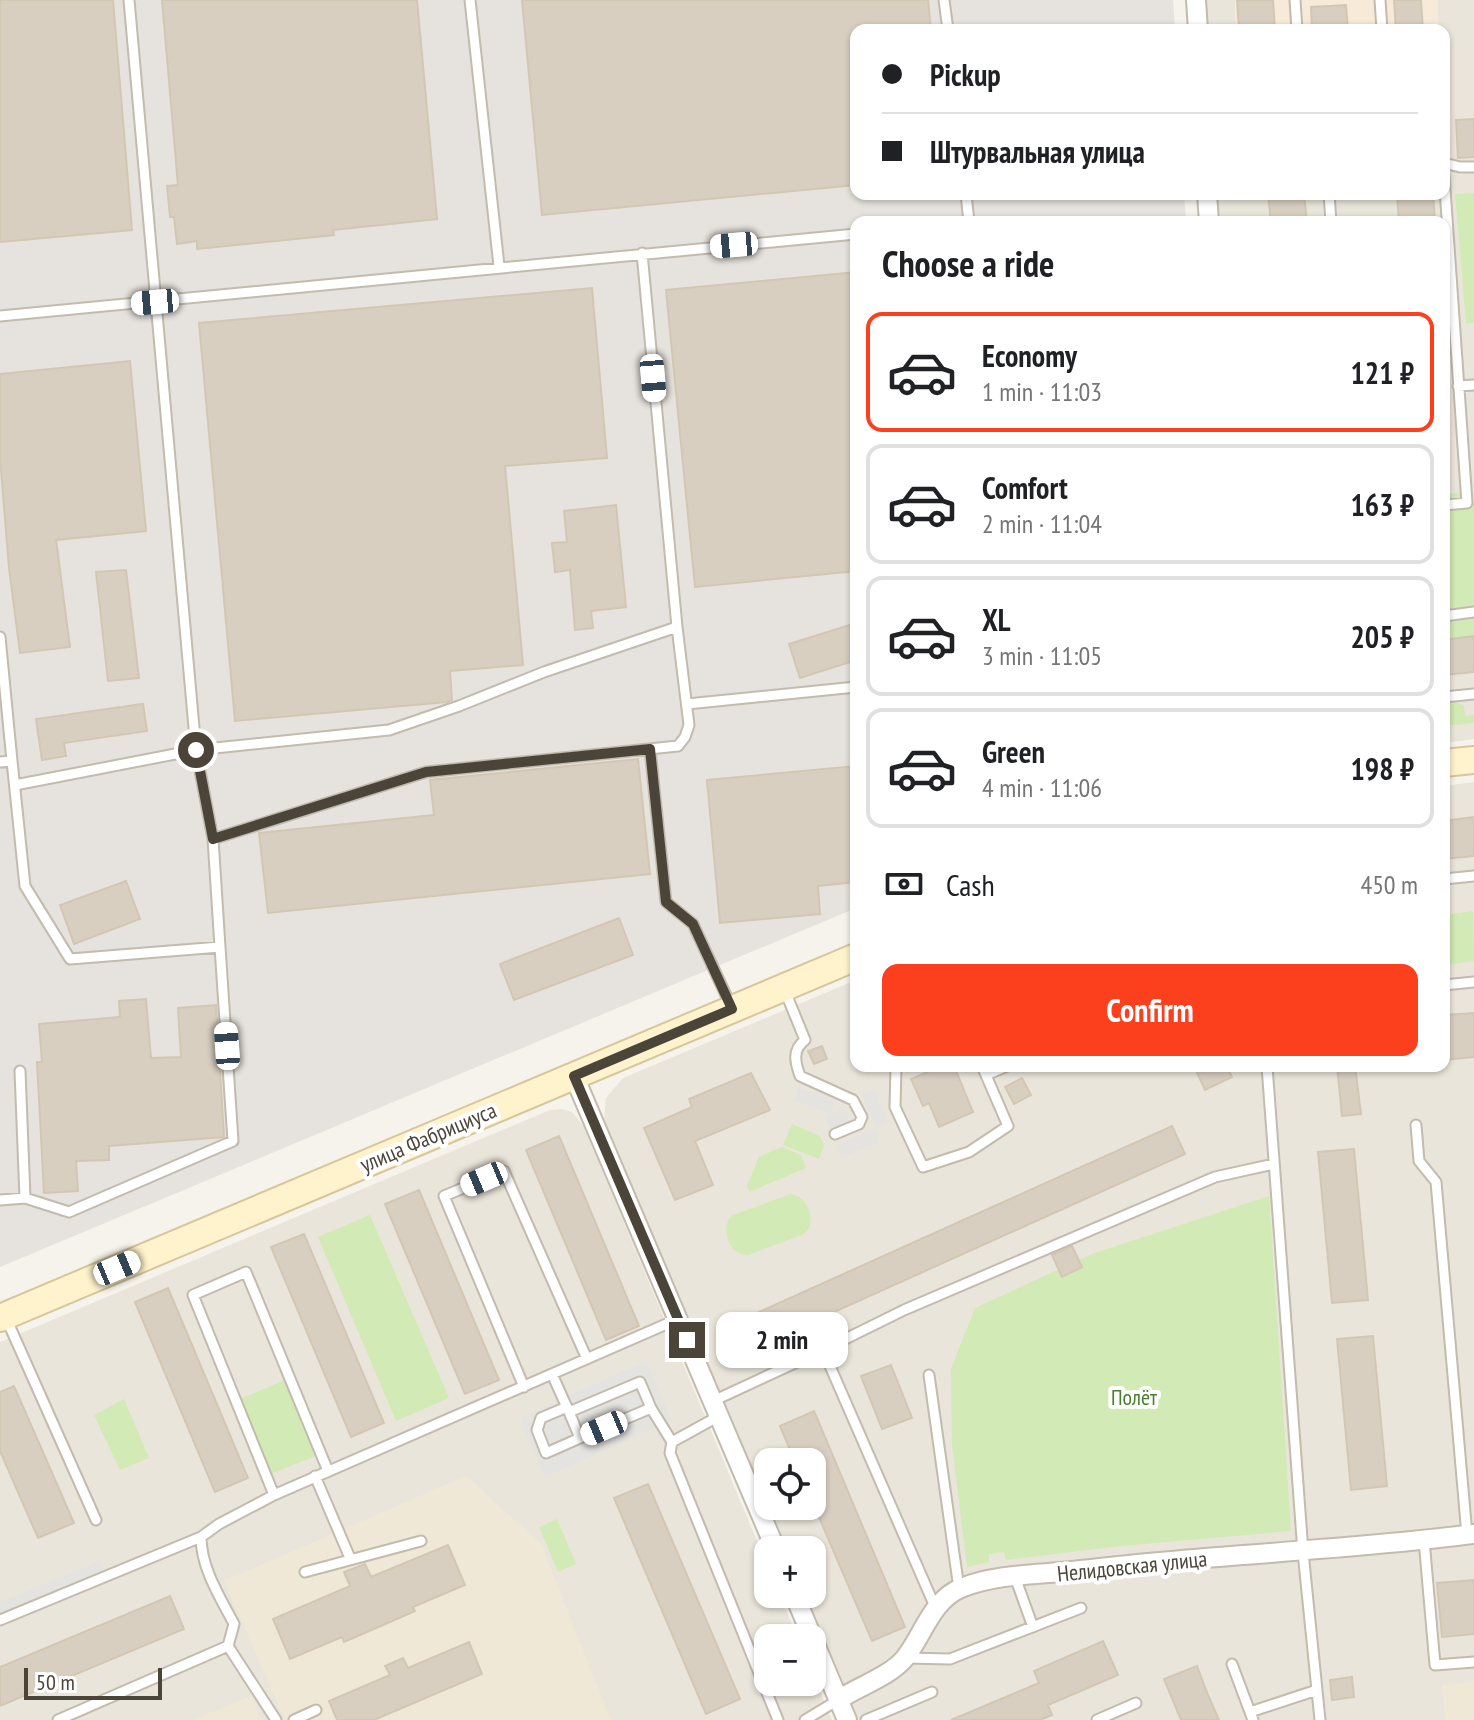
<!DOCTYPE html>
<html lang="en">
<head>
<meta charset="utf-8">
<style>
	body { margin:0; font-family:"PT Sans Narrow",sans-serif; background:#f6f6f6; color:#202124; height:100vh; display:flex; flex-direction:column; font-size:30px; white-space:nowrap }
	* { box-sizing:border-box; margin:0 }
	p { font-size:26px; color:#757577 }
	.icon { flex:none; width:44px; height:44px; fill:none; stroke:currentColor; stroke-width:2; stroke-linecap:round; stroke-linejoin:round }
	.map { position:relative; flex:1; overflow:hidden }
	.drawer { position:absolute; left:850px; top:216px; width:600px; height:856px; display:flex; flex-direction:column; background:#fff; border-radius:16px; box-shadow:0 2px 6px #0004 }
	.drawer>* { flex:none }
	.top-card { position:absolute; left:850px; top:24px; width:600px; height:176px; border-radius:16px; box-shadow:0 2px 6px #0004; display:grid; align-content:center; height:176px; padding:0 32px; background:#fff }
	.controls { position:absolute; left:754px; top:1448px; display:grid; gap:16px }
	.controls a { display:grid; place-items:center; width:72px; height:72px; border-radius:16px; background:#fff; box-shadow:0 2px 6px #0004; font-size:40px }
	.scale { position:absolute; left:24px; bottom:20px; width:138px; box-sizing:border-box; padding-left:8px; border:4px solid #4b4439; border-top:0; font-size:22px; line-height:28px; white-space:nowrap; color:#4b4439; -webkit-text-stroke:6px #fff; paint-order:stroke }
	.end { position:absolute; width:36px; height:36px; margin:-18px; border:10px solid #4b4439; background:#fff; box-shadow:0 0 0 4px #fff }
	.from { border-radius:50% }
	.bubble { position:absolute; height:56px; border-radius:16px; background:#fff; box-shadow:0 2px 6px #0004; font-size:26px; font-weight:700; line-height:56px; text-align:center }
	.car { position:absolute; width:24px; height:48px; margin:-24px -12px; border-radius:10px; box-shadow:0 0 6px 2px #0007; background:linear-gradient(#fff 24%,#345 0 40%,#fff 0 76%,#345 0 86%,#fff 0) }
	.top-card b { display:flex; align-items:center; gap:28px; height:76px; font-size:30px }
	.top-card b+b { border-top:2px solid #e0e0e0 }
	.top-card i { width:20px; height:20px; background:#202124 }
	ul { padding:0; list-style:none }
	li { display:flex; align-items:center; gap:24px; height:120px; margin:0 16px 12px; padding:0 16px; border:4px solid #e0e0e0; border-radius:16px }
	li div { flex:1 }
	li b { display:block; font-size:30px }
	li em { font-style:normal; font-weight:700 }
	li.current { border-color:#fc3f1d }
	li>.icon { width:72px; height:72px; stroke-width:1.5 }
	h2 { padding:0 32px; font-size:36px; line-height:96px }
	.pay { display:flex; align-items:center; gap:20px; height:88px; padding:0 32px; font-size:30px }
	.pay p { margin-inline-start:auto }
	.primary-button { display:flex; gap:16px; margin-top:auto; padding:16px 32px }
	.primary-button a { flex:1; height:92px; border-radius:16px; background:#fc3f1d; color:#fff; font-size:32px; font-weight:700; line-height:92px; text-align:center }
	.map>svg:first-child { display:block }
</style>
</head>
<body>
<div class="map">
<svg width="1474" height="1720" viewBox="0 0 1474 1720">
	<rect width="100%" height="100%" fill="#f6f3ec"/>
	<path fill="#eae5da" d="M 1205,0 L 1235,0 L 1236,30 L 1207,30 Z
		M 1438,0 L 1474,0 L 1474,739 L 1444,743 L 1444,222 L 1219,222 L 1217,194 L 1444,194 L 1444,30 L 1438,30 Z
		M 1474,782 L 1474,1720 L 859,1720 L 806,1594 L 812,1594 L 812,1550 L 788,1550 L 769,1506 L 812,1506 L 812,1462 L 768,1462 L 768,1503 L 604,1121 L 606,1098 L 623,1078 L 856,980 L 856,1066 L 1444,1066 L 1444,786 Z
		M 562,1109 L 572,1112 L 584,1127 L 768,1567 L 768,1594 L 779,1594 L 798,1638 L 768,1638 L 768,1682 L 812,1682 L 812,1672 L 832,1720 L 0,1720 L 0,1342 L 550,1110 Z"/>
	<path fill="#f7ead8" d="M 1235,0 L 1438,0 L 1438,30 L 1236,30 Z"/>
	<path fill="#e6e2dd" d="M 0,0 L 1173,0 L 1175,30 L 856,30 L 856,194 L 1184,194 L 1186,222 L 856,222 L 856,908 L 0,1267 Z"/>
	<path fill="#efe8d6" d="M 466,1476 L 541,1544 L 611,1720 L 285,1720 L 224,1581 Z
		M 1474,1682 L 1474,1720 L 1445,1720 L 1442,1685 Z
		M 251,1696 L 262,1720 L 193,1720 Z"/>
	<path fill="#d2eab5" d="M 1474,193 L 1474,323 L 1466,323 L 1455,194 Z
		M 1445,493 L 1472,494 L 1474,502 L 1474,606 L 1444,609 Z
		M 1474,618 L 1474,636 L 1444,640 L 1444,622 Z
		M 1455,701 L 1464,706 L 1465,716 L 1474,715 L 1474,723 L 1444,726 L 1444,702 Z
		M 1473,911 L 1474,961 L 1444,965 L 1444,915 Z
		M 792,1124 L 820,1136 L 824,1146 L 819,1159 L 783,1145 Z
		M 782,1147 L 801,1155 L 806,1168 L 749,1192 L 747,1186 L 759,1157 Z
		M 790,1194 C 808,1195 818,1222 804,1234 L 748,1255 C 729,1255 720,1230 731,1216 Z
		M 1269,1196 L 1291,1531 L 1121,1546 L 1006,1560 L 1004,1552 L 989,1554 L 989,1562 L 967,1567 L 952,1445 L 951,1369 L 975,1308 L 1092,1254 Z
		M 370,1215 L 449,1398 L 396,1421 L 318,1237 Z
		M 285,1380 L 318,1455 L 271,1474 L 240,1399 Z
		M 124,1399 L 149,1458 L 120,1470 L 94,1415 Z
		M 557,1519 L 576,1564 L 558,1572 L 539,1527 Z"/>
	<path fill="#e5e3e0" d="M 799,1087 L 835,1101 L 830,1114 L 845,1109 L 850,1122 L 830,1130 L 824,1117 L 829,1114 L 794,1100 Z
		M 875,1089 L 888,1122 L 875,1127 L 862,1094 Z
		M 875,1128 L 881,1142 L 841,1158 L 836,1145 Z
		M 646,1361 L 672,1420 L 545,1477 L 519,1418 Z
		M 101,1561 L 106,1573 L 0,1617 L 0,1602 Z"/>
	<path fill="#d8cfc1" stroke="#d3c7b4" stroke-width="2" d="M 0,0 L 113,0 L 132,230 L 0,242 Z
		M 162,0 L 417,0 L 437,219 L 333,230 L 334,235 L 197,249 L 197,241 L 177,244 L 174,217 L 170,217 L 167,186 L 178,185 Z
		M 522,0 L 928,0 L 931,30 L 856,30 L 856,185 L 542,215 Z
		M 1237,0 L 1273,0 L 1275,30 L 1239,30 Z
		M 1394,0 L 1421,0 L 1423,30 L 1396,30 Z
		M 1346,5 L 1348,30 L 1312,30 L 1311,7 Z
		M 1474,119 L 1474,157 L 1458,158 L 1456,120 Z
		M 1268,194 L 1304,194 L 1307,222 L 1271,222 Z
		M 1397,194 L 1433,194 L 1435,222 L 1399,222 Z
		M 856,272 L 856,571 L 695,587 L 666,290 Z
		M 592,288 L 607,458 L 505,466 L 523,665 L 450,671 L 452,700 L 447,702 L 235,721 L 199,323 Z
		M 130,361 L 146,531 L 56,540 L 70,647 L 20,653 L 9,568 L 0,457 L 0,374 Z
		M 616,505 L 626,607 L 591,611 L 593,628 L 575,630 L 570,570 L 555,572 L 552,543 L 567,542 L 564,511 Z
		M 126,570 L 139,678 L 108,681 L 96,572 Z
		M 856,623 L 856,660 L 800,678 L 789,644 Z
		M 1474,636 L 1474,672 L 1444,675 L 1444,640 Z
		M 143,704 L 147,731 L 64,743 L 66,756 L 42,760 L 36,719 Z
		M 638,759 L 650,874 L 268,913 L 259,833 L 434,815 L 430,780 Z
		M 856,766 L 856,882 L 818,886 L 820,914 L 720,923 L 707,780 Z
		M 1474,817 L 1474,856 L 1444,859 L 1444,821 Z
		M 126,881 L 140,919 L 74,944 L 60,905 Z
		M 619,918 L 633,955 L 514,1000 L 500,964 Z
		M 146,999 L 151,1058 L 181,1057 L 178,1008 L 216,1005 L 224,1137 L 109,1146 L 109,1160 L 76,1161 L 78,1191 L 44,1193 L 37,1062 L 42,1062 L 39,1024 L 120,1017 L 119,1001 Z
		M 1474,1013 L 1474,1057 L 1444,1060 L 1444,1015 Z
		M 822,1046 L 827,1059 L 814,1064 L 808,1051 Z
		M 941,1066 L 954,1066 L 973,1112 L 939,1127 L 929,1103 L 923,1106 L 911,1079 Z
		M 1194,1066 L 1227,1066 L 1232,1077 L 1205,1090 Z
		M 1337,1066 L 1355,1066 L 1361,1114 L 1342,1116 Z
		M 751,1073 L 770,1110 L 695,1141 L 713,1185 L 675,1200 L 644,1128 L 692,1107 L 689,1099 Z
		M 1022,1078 L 1031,1095 L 1014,1104 L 1005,1087 Z
		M 1172,1126 L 1185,1154 L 752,1349 L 739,1321 Z
		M 559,1136 L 639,1326 L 606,1340 L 526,1150 Z
		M 1354,1149 L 1368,1300 L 1332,1303 L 1318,1152 Z
		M 419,1190 L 499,1380 L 465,1394 L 385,1204 Z
		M 304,1234 L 384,1423 L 351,1437 L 271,1247 Z
		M 1072,1246 L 1082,1267 L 1062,1277 L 1052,1255 Z
		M 168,1288 L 248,1478 L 215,1492 L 135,1302 Z
		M 1373,1336 L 1387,1486 L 1351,1490 L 1337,1339 Z
		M 891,1365 L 912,1418 L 882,1429 L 861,1376 Z
		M 14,1386 L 74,1523 L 38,1538 L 0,1451 L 0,1392 Z
		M 814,1411 L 905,1627 L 872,1641 L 812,1501 L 812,1462 L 795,1462 L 780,1426 Z
		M 648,1484 L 740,1699 L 706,1714 L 614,1498 Z
		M 448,1545 L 465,1585 L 413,1607 L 415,1611 L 374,1629 L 344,1642 L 342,1637 L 290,1659 L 273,1619 L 350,1586 L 344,1572 L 365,1564 L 371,1577 Z
		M 1474,1580 L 1474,1634 L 1442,1637 L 1437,1583 Z
		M 170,1596 L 184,1629 L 0,1706 L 0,1667 Z
		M 1103,1641 L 1118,1675 L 1048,1705 L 1052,1715 L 1040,1720 L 951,1720 L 1039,1683 L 1034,1671 Z
		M 469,1642 L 482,1674 L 374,1720 L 337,1720 L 329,1701 L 390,1675 L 385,1666 L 403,1658 L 408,1668 Z
		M 1197,1666 L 1208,1695 L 1219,1720 L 1181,1720 L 1164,1679 Z
		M 1352,1677 L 1354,1697 L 1332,1700 L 1330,1680 Z"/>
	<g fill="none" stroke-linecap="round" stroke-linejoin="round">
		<g stroke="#c2bbae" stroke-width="13">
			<path id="lane" d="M 470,0 L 499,266
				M 944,0 L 948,30
				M 1295,0 L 1297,30
				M 1380,0 L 1382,30
				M 1444,163 L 1460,167 L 1474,167
				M 1444,175 L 1467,503 L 1444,505
				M 966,194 L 969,222
				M 1329,194 L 1331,222
				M 642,253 L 677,627
				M 0,316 L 856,234
				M 1458,386 L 1474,385
				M 1444,616 L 1474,612
				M 0,637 L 12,761 L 0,762
				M 1444,697 L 1474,694
				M 687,704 L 856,687
				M 650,749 L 666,902 L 693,924 L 731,1006
				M 15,785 L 196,750 L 129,0
				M 213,839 L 196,750 L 389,730 L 459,706 L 544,672 L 677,627 L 689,725 L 685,737 L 678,746 L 426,772 L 213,839 L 220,947
				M 1444,879 L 1474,876
				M 1444,985 L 1474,982
				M 785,991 L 805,1040 C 792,1050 795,1062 800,1076 L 853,1100 L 862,1117 L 859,1124 L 835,1134
				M 896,1066 L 895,1107 L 923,1167 L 969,1152 L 1008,1126 L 982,1066
				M 1267,1066 L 1303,1552 L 1320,1720
				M 20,1071 L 25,1198
				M 986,1075 L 1007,1066
				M 1416,1125 L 1419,1161 L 1436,1182 L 1467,1535
				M 0,1200 L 25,1198 L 69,1212 L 233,1141 L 220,947 L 70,959 L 25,886 L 12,761
				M 6,1318 L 96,1520
				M 823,1350 L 904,1310 L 1215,1177 L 1274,1164
				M 552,1374 L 569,1412 L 640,1382 L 651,1408 L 672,1442
				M 929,1375 L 959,1589
				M 524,1387 L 444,1196 L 504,1171 L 587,1359
				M 713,1401 L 823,1350 L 936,1609
				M 567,1407 L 541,1418 L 537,1430 L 546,1453 L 580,1438
				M 569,1412 L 580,1438 L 651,1408
				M 719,1416 L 672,1442 L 670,1453 L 778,1720
				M 315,1476 L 350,1558
				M 274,1495 L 193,1295 L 246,1272 L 328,1471
				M 1424,1540 L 1435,1665 L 1474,1662
				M 305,1572 L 421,1541
				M 1015,1577 L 1033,1627
				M 0,1620 L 201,1537
				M 228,1646 L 276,1720
				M 905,1658 L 950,1659 L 1081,1608
				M 1232,1664 L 1253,1720
				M 1250,1712 L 1317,1690
				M 58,1720 L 228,1646 L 234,1624 C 220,1597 201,1568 201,1537 L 219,1524 L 274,1495 L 678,1319
				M 294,1720 L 316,1710
				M 805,1720 L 838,1700
				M 866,1720 L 932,1692
				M 1097,1720 L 1136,1703"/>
		</g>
		<g stroke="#c2bbae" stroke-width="22">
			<path id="street" d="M 1196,0 L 1198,30
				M 1207,194 L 1209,222
				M 574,1076 L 776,1550
				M 794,1594 L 847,1720
				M 838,1700 C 859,1686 889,1677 905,1658 C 923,1635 932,1600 961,1588 C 998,1573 1042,1575 1081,1570 C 1212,1554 1343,1551 1474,1534"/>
		</g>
		<g stroke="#d6c79b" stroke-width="30">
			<path id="secondary" d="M 1444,763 L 1474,760
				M 0,1318 L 856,957"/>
		</g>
		<use href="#lane" stroke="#fff" stroke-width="9"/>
		<use href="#street" stroke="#fff" stroke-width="18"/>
		<use href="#secondary" stroke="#fff3cd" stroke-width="26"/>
	</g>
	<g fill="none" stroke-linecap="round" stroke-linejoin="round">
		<path stroke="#4b4439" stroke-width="10" d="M 196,750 L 213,839 L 426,772 L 650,749 L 666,902 L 693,924 L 732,1009 L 574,1076 L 687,1340"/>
	</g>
	<g text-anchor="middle" stroke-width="8" stroke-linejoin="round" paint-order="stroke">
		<g font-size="22" fill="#4b4439" stroke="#fff">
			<text transform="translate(428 1137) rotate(-23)" y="8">улица Фабрициуса</text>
			<text transform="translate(1132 1566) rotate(-6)" y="8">Нелидовская улица</text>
		</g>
		<g font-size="22" fill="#4a7f2a" stroke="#fff">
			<text x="1134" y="1405">Полёт</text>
		</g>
	</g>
</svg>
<div class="controls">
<a><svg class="icon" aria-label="locate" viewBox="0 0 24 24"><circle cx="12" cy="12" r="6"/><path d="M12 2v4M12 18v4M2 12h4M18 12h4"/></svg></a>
<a>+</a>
<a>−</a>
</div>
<div class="scale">50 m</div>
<i class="end from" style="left:196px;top:750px"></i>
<i class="end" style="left:687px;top:1340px"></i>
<div class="bubble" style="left:716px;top:1312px;width:132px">2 min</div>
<i class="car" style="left:734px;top:245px;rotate:265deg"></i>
<i class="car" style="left:155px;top:302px;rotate:265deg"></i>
<i class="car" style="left:653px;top:378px;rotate:175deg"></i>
<i class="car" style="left:227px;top:1046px;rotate:356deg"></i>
<i class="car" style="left:484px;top:1179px;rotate:247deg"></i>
<i class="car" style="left:117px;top:1268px;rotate:67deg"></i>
<i class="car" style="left:604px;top:1428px;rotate:247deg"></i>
<div class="top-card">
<b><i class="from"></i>Pickup</b>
<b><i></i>Штурвальная улица</b>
</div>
<section class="drawer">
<h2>Choose a ride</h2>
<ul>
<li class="current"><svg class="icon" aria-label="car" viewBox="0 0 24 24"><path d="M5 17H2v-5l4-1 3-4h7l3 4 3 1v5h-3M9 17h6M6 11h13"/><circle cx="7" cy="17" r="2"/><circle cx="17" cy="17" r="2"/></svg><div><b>Economy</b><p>1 min · 11:03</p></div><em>121 ₽</em></li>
<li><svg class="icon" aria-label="car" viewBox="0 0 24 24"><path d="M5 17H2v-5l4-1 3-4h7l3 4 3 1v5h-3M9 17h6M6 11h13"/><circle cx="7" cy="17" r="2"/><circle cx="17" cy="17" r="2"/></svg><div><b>Comfort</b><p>2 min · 11:04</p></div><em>163 ₽</em></li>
<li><svg class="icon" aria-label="car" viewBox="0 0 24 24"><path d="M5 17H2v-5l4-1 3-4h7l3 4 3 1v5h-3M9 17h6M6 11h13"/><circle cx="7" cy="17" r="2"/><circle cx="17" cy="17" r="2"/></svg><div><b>XL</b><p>3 min · 11:05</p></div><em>205 ₽</em></li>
<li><svg class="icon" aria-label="car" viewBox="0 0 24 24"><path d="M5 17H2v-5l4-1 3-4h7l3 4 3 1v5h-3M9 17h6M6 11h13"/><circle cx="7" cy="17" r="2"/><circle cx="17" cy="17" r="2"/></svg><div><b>Green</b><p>4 min · 11:06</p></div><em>198 ₽</em></li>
</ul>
<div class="pay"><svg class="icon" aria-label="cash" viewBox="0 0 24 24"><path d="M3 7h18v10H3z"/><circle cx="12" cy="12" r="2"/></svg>Cash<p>450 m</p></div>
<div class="primary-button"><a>Confirm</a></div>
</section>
</div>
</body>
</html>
